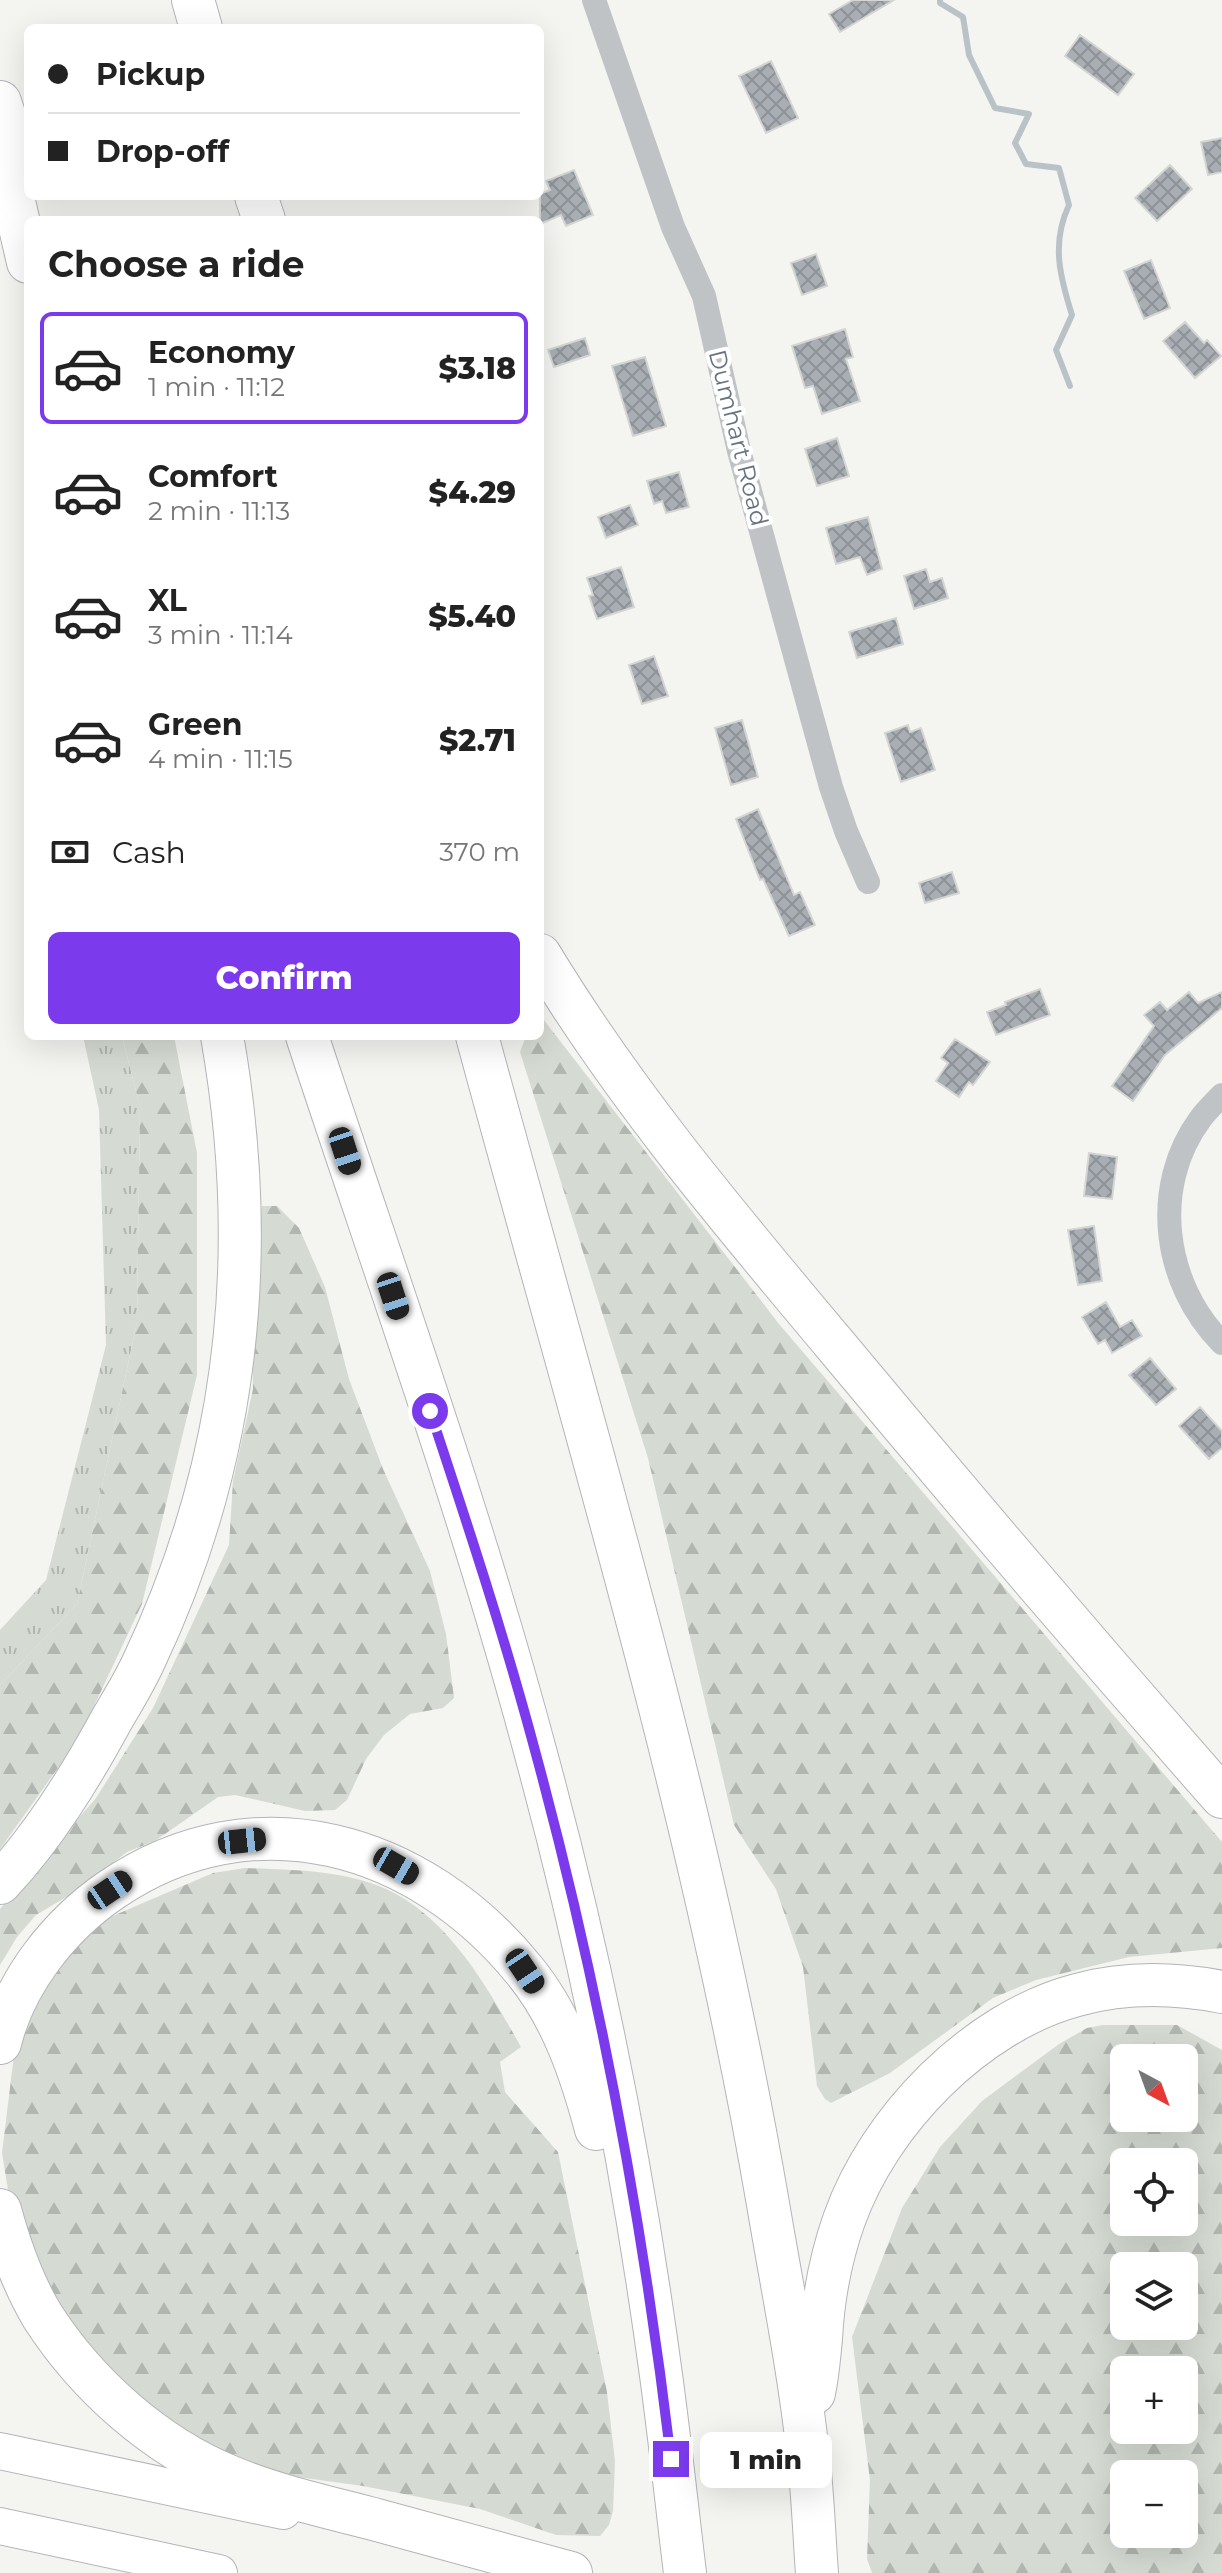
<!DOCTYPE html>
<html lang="en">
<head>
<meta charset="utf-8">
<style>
	body { margin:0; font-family:Montserrat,sans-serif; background:#f2f2f2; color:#222; height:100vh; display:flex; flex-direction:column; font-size:30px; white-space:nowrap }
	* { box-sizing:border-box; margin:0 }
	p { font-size:26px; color:#767676 }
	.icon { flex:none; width:44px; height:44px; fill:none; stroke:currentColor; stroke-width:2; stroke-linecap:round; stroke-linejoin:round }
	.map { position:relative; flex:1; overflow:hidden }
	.side { position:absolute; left:24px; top:216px; width:520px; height:824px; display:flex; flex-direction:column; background:#fff; border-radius:12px; box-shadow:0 8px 32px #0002 }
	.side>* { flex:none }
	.hud { position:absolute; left:24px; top:24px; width:520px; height:176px; border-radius:12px; box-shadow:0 8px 32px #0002; display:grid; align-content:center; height:176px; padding:0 24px; background:#fff }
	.needle { width:52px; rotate:139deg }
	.fabs { position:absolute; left:1110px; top:2044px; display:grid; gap:16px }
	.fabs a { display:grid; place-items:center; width:88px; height:88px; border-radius:12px; background:#fff; box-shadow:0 8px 32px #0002; font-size:40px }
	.end { position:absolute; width:36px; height:36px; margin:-18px; border:10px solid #7c3aed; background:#fff; box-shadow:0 0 0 4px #fff }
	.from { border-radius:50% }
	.bubble { position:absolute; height:56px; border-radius:12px; background:#fff; box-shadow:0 8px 32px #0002; font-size:26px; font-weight:800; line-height:56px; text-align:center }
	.car { position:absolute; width:24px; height:48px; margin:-24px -12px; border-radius:10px; box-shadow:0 0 6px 2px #0007; background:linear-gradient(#222 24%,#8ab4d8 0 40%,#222 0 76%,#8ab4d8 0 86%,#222 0) }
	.hud b { display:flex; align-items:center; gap:28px; height:76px; font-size:30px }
	.hud b+b { border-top:2px solid #e0e0e0 }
	.hud i { width:20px; height:20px; background:#222 }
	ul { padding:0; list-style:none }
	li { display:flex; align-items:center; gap:24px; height:112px; margin:0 16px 12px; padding:0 8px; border:4px solid transparent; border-radius:12px }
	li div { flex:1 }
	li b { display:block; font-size:30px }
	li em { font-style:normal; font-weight:800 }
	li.active { border-color:#7c3aed }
	li>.icon { width:72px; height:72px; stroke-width:1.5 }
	h2 { padding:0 24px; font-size:36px; line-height:96px }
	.pay { display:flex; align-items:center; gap:20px; height:88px; padding:0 24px; font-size:30px }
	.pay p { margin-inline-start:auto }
	.button { display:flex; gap:16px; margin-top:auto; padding:16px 24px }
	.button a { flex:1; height:92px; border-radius:12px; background:#7c3aed; color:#fff; font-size:32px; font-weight:800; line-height:92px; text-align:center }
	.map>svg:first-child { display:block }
</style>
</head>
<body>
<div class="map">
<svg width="1222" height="2573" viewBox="0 0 1222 2573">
	<defs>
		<pattern id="grass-tufts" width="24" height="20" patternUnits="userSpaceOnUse" patternTransform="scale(2)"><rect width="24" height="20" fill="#d5dbd2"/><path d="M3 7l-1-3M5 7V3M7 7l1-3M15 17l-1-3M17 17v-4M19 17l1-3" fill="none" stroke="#b1b6b0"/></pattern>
		<pattern id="forest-firs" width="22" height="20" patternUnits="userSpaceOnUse" patternTransform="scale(2)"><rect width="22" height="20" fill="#d5dbd2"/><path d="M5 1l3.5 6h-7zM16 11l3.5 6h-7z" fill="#b1b6b0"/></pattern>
		<pattern id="building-cross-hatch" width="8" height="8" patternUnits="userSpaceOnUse" patternTransform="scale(2)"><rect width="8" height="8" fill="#a8aeb3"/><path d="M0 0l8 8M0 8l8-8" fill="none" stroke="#8d9297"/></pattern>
	</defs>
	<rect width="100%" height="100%" fill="#f4f4f1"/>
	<path fill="url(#grass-tufts)" d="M 83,1036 L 122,1036 L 140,1107 L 137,1322 L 77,1604 L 0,1685 L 0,1630 L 46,1580 L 106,1345 L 99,1110 Z"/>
	<path fill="url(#forest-firs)" fill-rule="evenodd" d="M 540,1015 L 779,1324 L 1222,1842 L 1222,1948 L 1129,1957 L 1036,1980 L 993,1998 L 890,2073 L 831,2103 L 825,2099 L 817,2086 L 803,1967 L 776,1889 L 734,1825 L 648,1458 L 520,1052 L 526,1036 L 540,1036 Z
		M 122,1036 L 174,1036 L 197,1153 L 197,1375 L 142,1604 L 78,1740 L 0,1849 L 0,1685 L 77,1604 L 137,1322 L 140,1107 Z
		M 262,1206 L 277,1206 L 299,1228 L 325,1287 L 349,1379 L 383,1469 L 430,1571 L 446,1634 L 454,1698 L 443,1708 L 410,1714 L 384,1735 L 366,1759 L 347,1800 L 335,1810 L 305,1811 L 235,1795 L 218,1797 L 155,1841 L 127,1852 L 78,1890 L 36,1915 L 17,1937 L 0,1965 L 0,1909 L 96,1798 L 153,1708 L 229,1545 L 233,1481 L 253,1389 L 252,1305 L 259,1221 Z
		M 245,1868 C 291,1870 343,1870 386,1889 C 449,1917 489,1990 521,2047 L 500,2062 L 505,2092 L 558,2152 L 607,2392 L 615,2461 L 613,2511 L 609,2525 L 600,2536 L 556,2535 L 480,2509 L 363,2486 L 232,2468 L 166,2432 L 72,2335 L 10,2202 L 2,2153 L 17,2030 L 58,1964 L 108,1918 L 213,1873 Z
		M 1103,2025 L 1177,2025 L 1222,2050 L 1222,2573 L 872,2573 L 867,2559 L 870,2480 L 852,2337 L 902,2208 L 940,2147 L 982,2101 L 1059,2044 L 1087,2028 ZM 1184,2058 L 1184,2118 L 1124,2118 L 1124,2058 ZM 1184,2162 L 1184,2222 L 1124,2222 L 1124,2162 ZM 1184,2266 L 1184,2326 L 1124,2326 L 1124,2266 ZM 1184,2370 L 1184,2430 L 1124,2430 L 1124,2370 ZM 1184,2474 L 1184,2534 L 1124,2534 L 1124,2474 Z"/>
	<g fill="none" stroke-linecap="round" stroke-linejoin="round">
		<path stroke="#b9c3c7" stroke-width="6" d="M 940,0 L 940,3 L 963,17 L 969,55 L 995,108 L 1029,114 L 1015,143 L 1026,164 L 1059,168 L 1069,205 C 1051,243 1060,277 1072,315 L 1056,350 L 1070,386"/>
	</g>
	<path fill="url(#building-cross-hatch)" stroke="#d5d5d3" stroke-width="2" d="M 853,0 L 894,0 L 840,32 L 829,14 Z
		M 1080,35 L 1134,74 L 1118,95 L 1065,56 Z
		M 771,61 L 798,118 L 766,133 L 739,76 Z
		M 1222,138 L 1222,172 L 1208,175 L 1201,142 Z
		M 1170,165 L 1192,189 L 1157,221 L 1135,198 Z
		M 574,170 L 593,215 L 566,226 L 561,215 L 540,224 L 540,194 L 550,190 L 546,181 Z
		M 816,254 L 827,286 L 802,295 L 791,263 Z
		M 1151,260 L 1170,308 L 1144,319 L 1124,271 Z
		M 1185,322 L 1204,343 L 1207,340 L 1221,356 L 1195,378 L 1163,341 Z
		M 845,329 L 853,357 L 846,359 L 860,401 L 822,414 L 813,386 L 805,388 L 792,346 Z
		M 585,338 L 590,355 L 554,367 L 548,350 Z
		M 645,357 L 666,426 L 633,436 L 612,366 Z
		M 837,438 L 849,476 L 817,486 L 805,449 Z
		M 679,472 L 689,507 L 666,513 L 662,501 L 654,504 L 647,481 Z
		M 630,505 L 638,525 L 606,538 L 598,517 Z
		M 868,517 L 882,569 L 867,575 L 860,557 L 836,564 L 826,528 Z
		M 621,567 L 634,607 L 597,619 L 589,596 L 593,595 L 587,578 Z
		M 926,569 L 930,582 L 942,578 L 948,598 L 914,609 L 904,576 Z
		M 896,618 L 903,644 L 857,658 L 849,632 Z
		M 654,656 L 668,696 L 642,704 L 629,665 Z
		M 742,720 L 758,777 L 731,785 L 715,728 Z
		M 908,725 L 910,732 L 921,728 L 935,770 L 901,782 L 885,733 Z
		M 758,809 L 794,895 L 800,892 L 815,925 L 789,936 L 763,879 L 760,880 L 736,819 Z
		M 952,872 L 959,893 L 925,903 L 919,883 Z
		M 1040,989 L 1050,1015 L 996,1035 L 987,1012 L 1006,1005 L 1005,1002 Z
		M 1189,992 L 1198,1003 L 1222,992 L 1222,1008 L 1165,1055 L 1133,1101 L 1112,1086 L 1154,1026 L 1144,1015 L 1160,1002 L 1167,1010 Z
		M 955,1039 L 990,1062 L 973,1085 L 969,1082 L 959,1097 L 936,1081 L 948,1063 L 941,1058 Z
		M 1089,1153 L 1117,1157 L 1112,1199 L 1084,1196 Z
		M 1094,1226 L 1102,1281 L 1078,1285 L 1068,1230 Z
		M 1106,1302 L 1120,1327 L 1132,1320 L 1142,1336 L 1112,1353 L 1105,1340 L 1098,1344 L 1082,1317 Z
		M 1150,1358 L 1176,1389 L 1156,1405 L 1129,1375 Z
		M 1200,1407 L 1222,1431 L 1222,1448 L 1209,1459 L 1179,1426 Z"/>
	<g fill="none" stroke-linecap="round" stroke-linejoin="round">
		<g stroke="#b3b6b9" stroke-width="38">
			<path id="primary" d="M 0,2451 L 283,2511
				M 0,2526 L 219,2573"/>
		</g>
		<g stroke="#b2b5b8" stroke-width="44">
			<path id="highway" d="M 193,0 L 201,28
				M 0,102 L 21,166
				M 0,141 L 28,262
				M 256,196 L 264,220
				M 540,955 C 624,1094 728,1217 832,1341 C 960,1495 1090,1647 1222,1797
				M 307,1036 C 386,1276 472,1514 537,1758 C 592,1960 633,2168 661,2375 C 670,2441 677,2507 685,2573
				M 477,1036 C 582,1423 700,1808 768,2204 C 782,2287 799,2370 808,2454 C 813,2494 814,2534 817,2573
				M 0,1883 C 45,1835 81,1776 112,1719 C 123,1700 135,1681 144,1661 C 239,1461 260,1252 222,1036
				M 0,2043 C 15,1981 60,1925 111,1890 C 254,1792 421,1843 524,1970 C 562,2016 581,2073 596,2129
				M 0,2210 C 10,2247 23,2284 43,2317 C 87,2385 155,2446 231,2477 C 277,2496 328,2507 377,2520 C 441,2538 506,2555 571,2573
				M 814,2393 C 818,2374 819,2358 821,2339 C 823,2299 831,2257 844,2220 C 879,2121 975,2022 1077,1995 C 1124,1982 1175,1983 1222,1992"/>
		</g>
		<path stroke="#c0c3c6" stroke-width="24" d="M 594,0 L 673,227 L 704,296 L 739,451 L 831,787 L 846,831 L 868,882
			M 1222,1095 C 1215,1102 1207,1110 1201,1118 C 1150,1186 1163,1284 1222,1343"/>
		<use href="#primary" stroke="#fff" stroke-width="36"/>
		<use href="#highway" stroke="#fff" stroke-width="42"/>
	</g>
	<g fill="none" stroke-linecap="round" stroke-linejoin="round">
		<path stroke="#7c3aed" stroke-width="10" d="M 430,1411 C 468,1526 506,1641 537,1758 C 599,1987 643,2223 671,2459"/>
	</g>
	<g text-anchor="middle" stroke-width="8" stroke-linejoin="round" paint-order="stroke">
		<g font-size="24" fill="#66737f" stroke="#fff">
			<text transform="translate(738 438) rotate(76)" y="8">Dumhart Road</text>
		</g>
	</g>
</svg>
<div class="fabs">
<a><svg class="needle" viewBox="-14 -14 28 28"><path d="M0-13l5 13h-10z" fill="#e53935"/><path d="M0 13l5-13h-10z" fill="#767676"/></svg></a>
<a><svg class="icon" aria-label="locate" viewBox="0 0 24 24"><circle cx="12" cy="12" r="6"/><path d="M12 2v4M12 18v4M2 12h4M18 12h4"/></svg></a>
<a><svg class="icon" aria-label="layers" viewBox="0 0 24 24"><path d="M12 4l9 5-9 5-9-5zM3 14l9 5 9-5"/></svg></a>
<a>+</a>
<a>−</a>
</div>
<i class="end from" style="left:430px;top:1411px"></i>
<i class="end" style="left:671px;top:2459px"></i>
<div class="bubble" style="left:700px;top:2432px;width:132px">1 min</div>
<i class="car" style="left:345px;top:1151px;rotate:162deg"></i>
<i class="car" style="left:393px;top:1296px;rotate:162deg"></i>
<i class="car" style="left:242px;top:1841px;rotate:84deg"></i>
<i class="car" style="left:396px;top:1866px;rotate:120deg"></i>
<i class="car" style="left:110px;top:1890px;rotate:56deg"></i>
<i class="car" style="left:525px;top:1971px;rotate:146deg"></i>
<div class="hud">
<b><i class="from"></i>Pickup</b>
<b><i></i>Drop-off</b>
</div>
<section class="side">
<h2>Choose a ride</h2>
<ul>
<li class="active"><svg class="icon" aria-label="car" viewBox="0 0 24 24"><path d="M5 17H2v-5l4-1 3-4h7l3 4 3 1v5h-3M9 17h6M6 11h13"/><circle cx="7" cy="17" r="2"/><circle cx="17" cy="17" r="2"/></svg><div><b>Economy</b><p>1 min · 11:12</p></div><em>$3.18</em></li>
<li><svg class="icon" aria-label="car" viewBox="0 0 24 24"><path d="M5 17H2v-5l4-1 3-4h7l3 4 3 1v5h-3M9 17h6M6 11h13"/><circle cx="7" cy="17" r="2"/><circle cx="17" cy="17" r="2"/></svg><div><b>Comfort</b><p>2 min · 11:13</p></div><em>$4.29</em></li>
<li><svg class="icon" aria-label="car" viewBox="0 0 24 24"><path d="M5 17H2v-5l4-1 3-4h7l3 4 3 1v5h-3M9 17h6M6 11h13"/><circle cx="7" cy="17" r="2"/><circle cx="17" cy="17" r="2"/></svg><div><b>XL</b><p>3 min · 11:14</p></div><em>$5.40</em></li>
<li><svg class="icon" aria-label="car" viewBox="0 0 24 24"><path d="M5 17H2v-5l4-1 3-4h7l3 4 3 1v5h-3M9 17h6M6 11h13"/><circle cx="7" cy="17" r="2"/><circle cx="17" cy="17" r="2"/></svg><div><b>Green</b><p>4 min · 11:15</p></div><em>$2.71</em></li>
</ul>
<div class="pay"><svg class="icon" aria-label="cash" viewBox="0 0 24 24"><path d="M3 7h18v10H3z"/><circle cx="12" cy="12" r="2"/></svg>Cash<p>370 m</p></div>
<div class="button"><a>Confirm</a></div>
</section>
</div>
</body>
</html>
